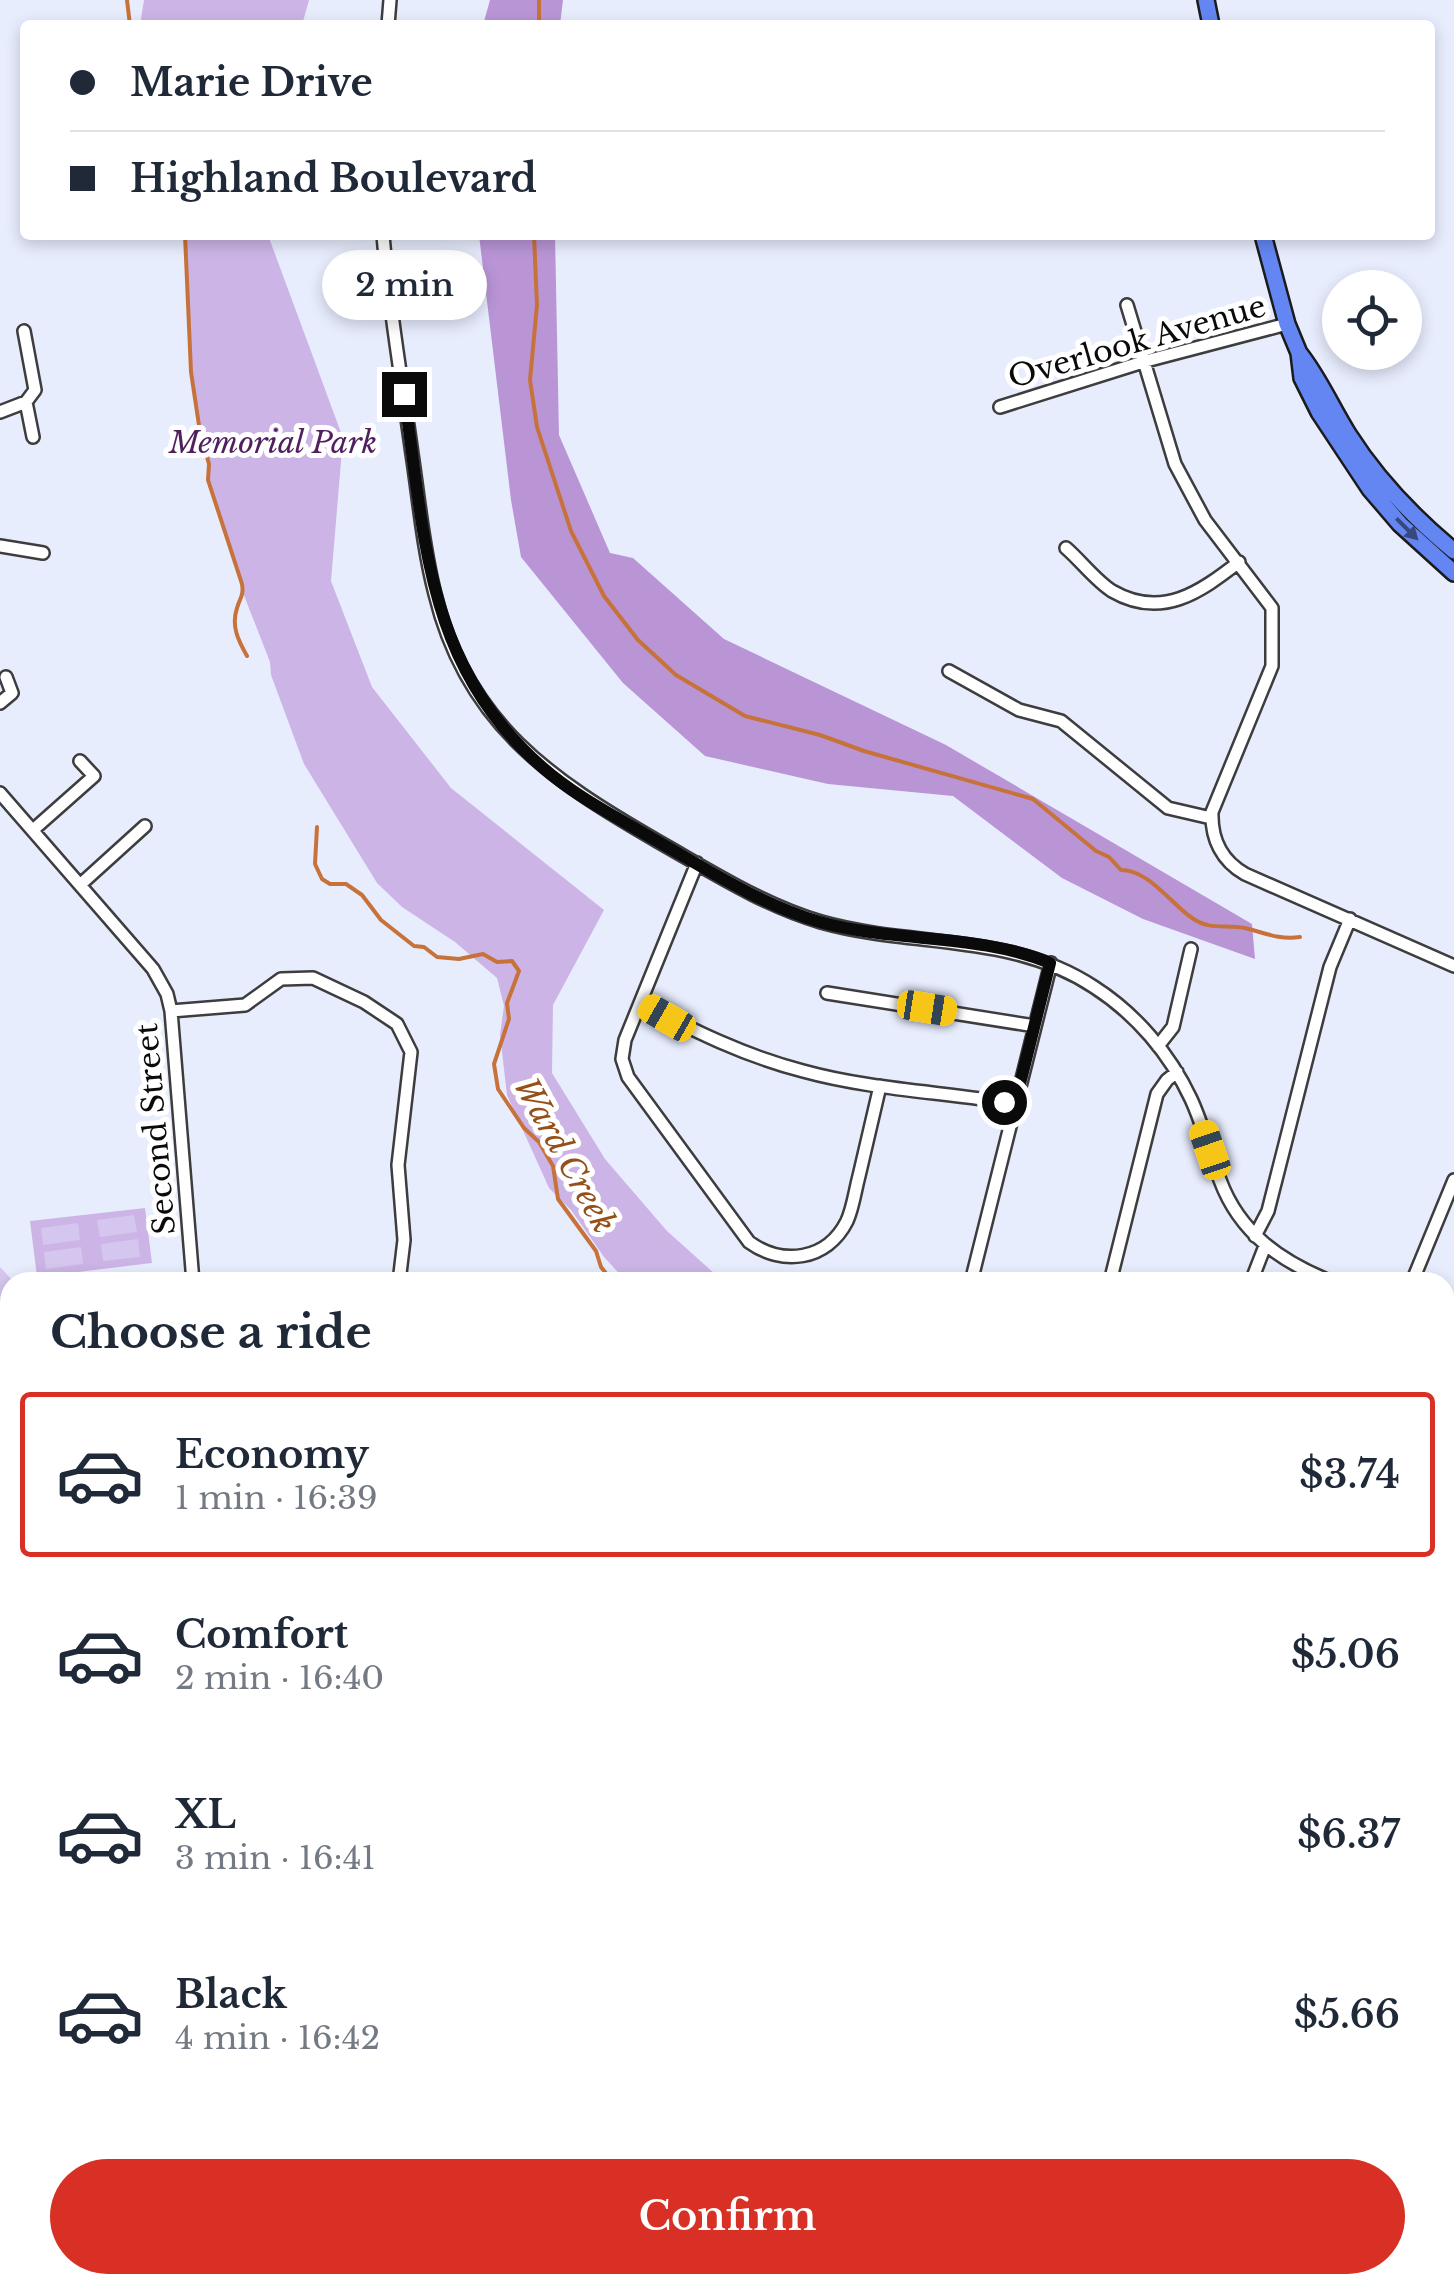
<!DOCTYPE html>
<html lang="en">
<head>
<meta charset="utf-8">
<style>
	body { margin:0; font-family:"Libre Baskerville",serif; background:#f6f6f7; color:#1f2937; height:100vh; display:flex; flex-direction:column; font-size:38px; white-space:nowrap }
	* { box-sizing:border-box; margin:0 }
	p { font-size:32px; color:#747a83 }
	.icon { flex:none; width:55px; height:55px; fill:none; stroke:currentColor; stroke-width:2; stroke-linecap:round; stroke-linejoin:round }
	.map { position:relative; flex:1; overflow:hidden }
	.panel { position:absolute; left:0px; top:1272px; width:1455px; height:1022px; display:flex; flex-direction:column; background:#fff; border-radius:30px 30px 0 0; box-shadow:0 5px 15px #0003 }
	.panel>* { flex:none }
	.hud { position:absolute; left:20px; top:20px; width:1415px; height:220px; border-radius:10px; box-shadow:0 5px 15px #0003; display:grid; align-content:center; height:220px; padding:0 50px; background:#fff }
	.fabs { position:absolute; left:1322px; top:270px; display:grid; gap:20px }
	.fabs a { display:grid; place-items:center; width:100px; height:100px; border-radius:50%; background:#fff; box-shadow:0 5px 15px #0003; font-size:50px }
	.end { position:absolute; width:45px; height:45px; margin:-22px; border:12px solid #0a0a0a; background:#fff; box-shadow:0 0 0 5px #fff }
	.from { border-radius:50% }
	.bubble { position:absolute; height:70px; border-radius:35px; background:#fff; box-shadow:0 5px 15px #0003; font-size:32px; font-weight:600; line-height:70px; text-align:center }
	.car { position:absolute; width:30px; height:60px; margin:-30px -15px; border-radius:12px; box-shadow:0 0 8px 2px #0007; background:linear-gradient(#f5c518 24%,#345 0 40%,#f5c518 0 76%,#345 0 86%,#f5c518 0) }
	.hud b { display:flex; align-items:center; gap:35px; height:95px; font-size:38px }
	.hud b+b { border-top:2px solid #e0e1e3 }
	.hud i { width:25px; height:25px; background:#1f2937 }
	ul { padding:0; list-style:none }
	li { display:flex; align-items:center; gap:30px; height:165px; margin:0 20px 15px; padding:0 30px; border:5px solid transparent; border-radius:10px }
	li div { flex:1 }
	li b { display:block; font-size:38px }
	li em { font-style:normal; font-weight:600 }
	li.active { border-color:#d93025 }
	li>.icon { width:90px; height:90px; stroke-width:1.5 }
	h2 { padding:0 50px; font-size:45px; line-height:120px }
	.action { display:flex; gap:20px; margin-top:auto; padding:20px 50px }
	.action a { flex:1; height:115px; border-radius:60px; background:#d93025; color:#fff; font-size:40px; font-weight:600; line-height:115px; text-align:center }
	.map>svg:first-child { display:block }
</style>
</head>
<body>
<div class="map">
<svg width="1454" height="2294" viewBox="0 0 1454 2294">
	<rect width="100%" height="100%" fill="#e8edfe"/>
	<path fill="#ccb5e6" d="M 144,0 L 309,0 L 302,25 L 140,25 Z
		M 185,235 L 268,235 L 343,438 L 331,581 L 372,687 L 451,788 L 604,910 L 553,1005 L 552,1073 L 605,1159 L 667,1231 L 724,1282 L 627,1282 L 604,1257 L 571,1210 L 549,1188 L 507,1095 L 500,1035 L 504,1006 L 497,978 L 455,942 L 402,907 L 377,883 L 304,764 L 271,675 L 270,662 L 243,593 L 208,480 L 209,464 L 200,432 L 191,372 Z
		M 145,1208 L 152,1263 L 37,1277 L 30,1221 Z"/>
	<path fill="#b995d6" d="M 490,0 L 563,0 L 560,25 L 483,25 Z
		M 479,235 L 555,235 L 559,435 L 610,553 L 633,558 L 724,639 L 946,745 L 1252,924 L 1255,959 L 1143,919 L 1062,878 L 953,796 L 828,784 L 705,756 L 623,683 L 521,557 L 511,500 Z"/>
	<path fill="#d4c6ee" d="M 134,1215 L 137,1232 L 100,1237 L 97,1220 Z
		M 78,1223 L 80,1240 L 43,1245 L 41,1228 Z
		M 138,1239 L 140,1257 L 103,1261 L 101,1244 Z
		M 81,1247 L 83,1264 L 46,1269 L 44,1252 Z
		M 0,1267 L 14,1282 L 10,1282 L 10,1375 L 0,1376 Z"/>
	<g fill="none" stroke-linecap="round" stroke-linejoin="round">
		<path stroke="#c7723a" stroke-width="4" d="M 127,0 L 130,25
			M 539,0 L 539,25
			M 185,235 L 191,372 L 200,432 L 209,464 L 208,480 L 242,584 C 244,595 240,598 237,608 C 231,626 238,640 247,656
			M 534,235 L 537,305 L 530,380 L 537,427 L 571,531 L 604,596 L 638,640 L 676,675 L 745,716 L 820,735 L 864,751 L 1033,799 L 1096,851 L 1109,857 L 1121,870 C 1149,870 1170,903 1192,918 C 1211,931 1225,924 1245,928 C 1265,933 1279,940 1300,937
			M 317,827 L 315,864 L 322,879 L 330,884 L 346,884 L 362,895 L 381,920 L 414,946 L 424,947 L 437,957 L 459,959 L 483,954 L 497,962 L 512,961 L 519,971 L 507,1003 L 509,1019 L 494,1064 L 498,1089 L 524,1128 L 539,1142 L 553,1166 L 558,1199 L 596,1251 L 601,1267 L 613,1282"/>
		<g stroke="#3d3d3d" stroke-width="16">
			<path id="minor" d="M 388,25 L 390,0
				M 383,235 C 389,308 402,381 412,454 C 419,500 423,548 435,594 C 466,723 551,780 659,842 C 712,872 763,905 821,922 C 913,948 1011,932 1094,987 C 1136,1014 1170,1054 1191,1099 C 1203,1125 1210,1153 1220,1180 C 1240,1234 1282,1262 1332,1282
				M 1127,305 L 1175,464 L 1205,520 L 1272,608 L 1272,666 L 1212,812 C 1211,839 1222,861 1245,874 L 1454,966
				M 24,331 L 35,390 L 26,402 L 33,437
				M 1000,407 L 1146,361 L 1287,324
				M 0,412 L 26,402
				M 0,546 L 43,553
				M 1066,548 C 1081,561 1096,581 1112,591 C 1162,620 1200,592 1239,562
				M 949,671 L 1019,710 L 1061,721 L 1168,808 L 1211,818
				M 0,703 L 12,693 L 6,677
				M 0,793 L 153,969 L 167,994 L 171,1011 L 193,1282
				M 33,830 L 94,776 L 80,761
				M 697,863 L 625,1040 L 622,1059 L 628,1077 L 749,1242 C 782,1266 827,1261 847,1221 C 853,1208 855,1191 859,1176 C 866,1146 873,1116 880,1086
				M 81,884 L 145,826
				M 827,993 L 1035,1026
				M 641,1003 C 694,1031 745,1056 803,1071 C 872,1090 945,1092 1015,1104
				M 171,1011 L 245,1005 L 281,979 L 313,978 L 364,1002 L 397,1024 L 411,1052 L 398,1165 L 404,1240 L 399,1282
				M 1158,1046 L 1173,1027 L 1191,949
				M 1255,1236 L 1268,1211 L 1330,967 L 1350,919
				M 971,1282 L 1051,963
				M 1110,1282 L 1157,1094 L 1167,1080 L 1177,1072
				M 1251,1282 L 1265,1246
				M 1412,1282 L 1454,1180
				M 1445,1327 L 1454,1331
				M 1445,1750 L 1454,1754
				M 0,2002 L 10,2009
				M 1445,2002 L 1454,2005
				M 0,2188 L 10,2190
				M 680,2285 L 704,2294
				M 1302,2285 L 1303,2294
				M 25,2294 L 27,2285
				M 244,2294 L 246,2285
				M 573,2294 L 575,2285"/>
		</g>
		<g stroke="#1b1b1b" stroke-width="20">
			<path id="major" d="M 1206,0 L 1211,25
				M 1263,235 L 1287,324 L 1299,353 L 1302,378 L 1319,412 L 1370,489 L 1400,524 L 1454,573
				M 1299,353 C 1319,378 1331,407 1348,434 C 1376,478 1414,518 1454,551
				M 1445,1435 L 1454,1412
				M 1445,1502 L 1454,1478
				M 1445,2268 L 1454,2266
				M 1123,2294 L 1128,2285
				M 1147,2294 L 1151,2285
				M 1325,2294 L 1366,2285
				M 1447,2294 L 1454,2292"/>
		</g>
		<use href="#minor" stroke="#fff" stroke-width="11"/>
		<use href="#major" stroke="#6386f3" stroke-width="15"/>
	</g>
	<defs><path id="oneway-solid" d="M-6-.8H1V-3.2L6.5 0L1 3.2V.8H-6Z" transform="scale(2.5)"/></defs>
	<use fill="#36487e" href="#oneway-solid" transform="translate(1407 529) rotate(45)"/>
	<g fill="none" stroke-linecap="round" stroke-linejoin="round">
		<path stroke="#0a0a0a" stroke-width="12" d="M 404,394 C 425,536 425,665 542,767 C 575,796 613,815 650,837 C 705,868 759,904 820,922 C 895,943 978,933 1050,963 L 1015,1104 L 1004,1102"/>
	</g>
	<g text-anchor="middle" stroke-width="10" stroke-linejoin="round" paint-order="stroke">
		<g font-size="30" fill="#0a0a0a" stroke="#fff">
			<text transform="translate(1137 342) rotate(-16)" y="10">Overlook Avenue</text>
			<text transform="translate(156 1129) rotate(-95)" y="10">Second Street</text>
		</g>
		<g font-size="30" font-style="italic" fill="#511e5e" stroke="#fff">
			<text x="273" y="453">Memorial Park</text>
		</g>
		<g font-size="32" font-style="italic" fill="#95501a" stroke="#fff">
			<text transform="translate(565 1155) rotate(61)" y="11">Ward Creek</text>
		</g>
	</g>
</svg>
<div class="fabs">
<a><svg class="icon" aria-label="locate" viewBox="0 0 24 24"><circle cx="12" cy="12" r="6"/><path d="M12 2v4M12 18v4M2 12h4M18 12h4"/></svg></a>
</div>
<i class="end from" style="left:1004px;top:1102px"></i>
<i class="end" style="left:404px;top:394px"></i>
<div class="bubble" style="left:322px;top:250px;width:165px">2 min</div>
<i class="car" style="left:927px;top:1008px;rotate:99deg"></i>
<i class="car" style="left:667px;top:1018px;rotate:300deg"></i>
<i class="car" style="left:1210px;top:1150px;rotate:341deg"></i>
<div class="hud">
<b><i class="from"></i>Marie Drive</b>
<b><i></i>Highland Boulevard</b>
</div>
<section class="panel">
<h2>Choose a ride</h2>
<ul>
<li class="active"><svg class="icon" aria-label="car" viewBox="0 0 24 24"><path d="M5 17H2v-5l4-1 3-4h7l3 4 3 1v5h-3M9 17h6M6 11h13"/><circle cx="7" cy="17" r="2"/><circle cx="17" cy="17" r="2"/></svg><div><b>Economy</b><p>1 min · 16:39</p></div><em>$3.74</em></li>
<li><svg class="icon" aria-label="car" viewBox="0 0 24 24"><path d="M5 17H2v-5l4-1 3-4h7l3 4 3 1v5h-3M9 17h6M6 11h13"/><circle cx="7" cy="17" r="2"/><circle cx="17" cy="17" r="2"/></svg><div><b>Comfort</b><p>2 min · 16:40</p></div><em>$5.06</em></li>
<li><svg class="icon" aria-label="car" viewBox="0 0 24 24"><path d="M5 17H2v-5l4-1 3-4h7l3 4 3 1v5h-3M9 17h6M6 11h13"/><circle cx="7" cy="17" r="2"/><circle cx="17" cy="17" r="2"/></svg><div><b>XL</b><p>3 min · 16:41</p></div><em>$6.37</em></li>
<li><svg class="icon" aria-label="car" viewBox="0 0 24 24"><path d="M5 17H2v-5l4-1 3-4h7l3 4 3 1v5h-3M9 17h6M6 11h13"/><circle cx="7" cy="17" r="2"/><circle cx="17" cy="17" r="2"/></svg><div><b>Black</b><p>4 min · 16:42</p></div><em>$5.66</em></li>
</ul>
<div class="action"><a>Confirm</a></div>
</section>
</div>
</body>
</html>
